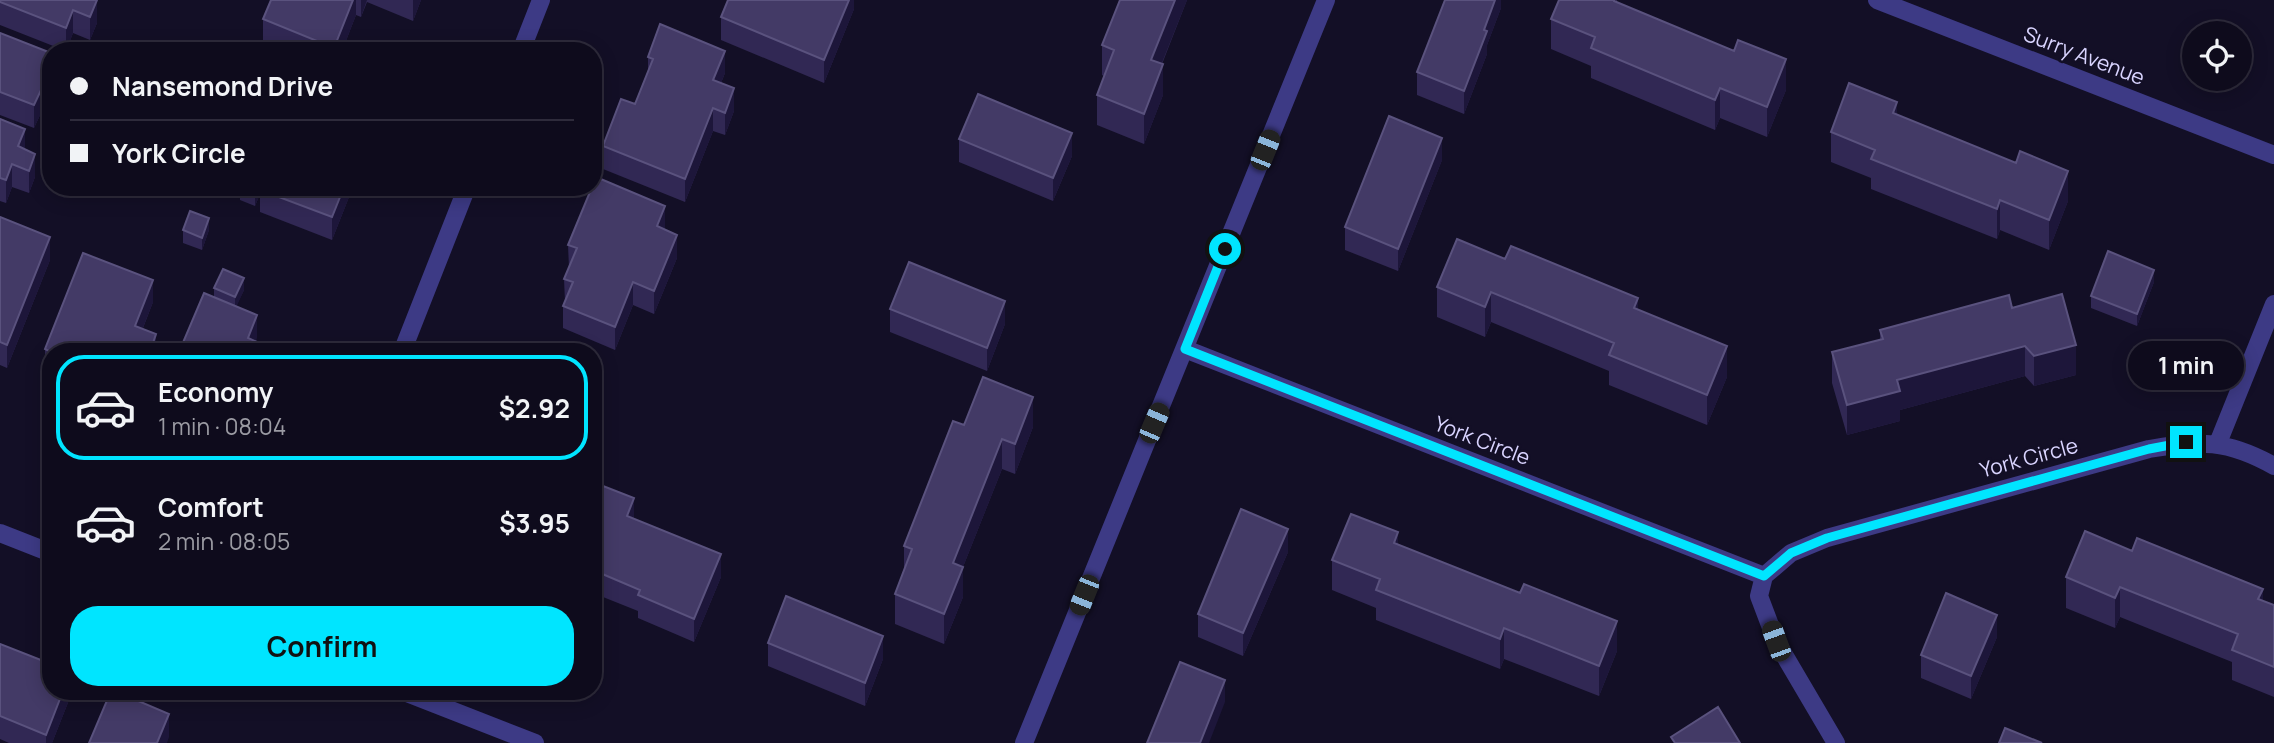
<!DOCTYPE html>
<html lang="en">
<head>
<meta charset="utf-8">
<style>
	body { margin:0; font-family:Manrope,sans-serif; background:#171425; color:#f1f3f6; height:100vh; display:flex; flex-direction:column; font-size:26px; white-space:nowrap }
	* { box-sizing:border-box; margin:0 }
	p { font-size:23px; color:#9b9ba3 }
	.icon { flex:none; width:38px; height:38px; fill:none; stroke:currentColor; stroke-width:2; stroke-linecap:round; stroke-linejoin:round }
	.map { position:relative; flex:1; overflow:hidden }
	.sheet { position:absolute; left:42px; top:343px; width:560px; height:357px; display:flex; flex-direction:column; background:#0e0b1c; border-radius:28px; box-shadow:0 4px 18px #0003,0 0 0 2px #2e2b3b }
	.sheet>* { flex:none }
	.guide { position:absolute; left:42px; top:42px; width:560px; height:154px; border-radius:28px; box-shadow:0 4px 18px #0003,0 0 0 2px #2e2b3b; display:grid; align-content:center; height:154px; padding:0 28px; background:#0e0b1c }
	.fabs { position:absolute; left:2182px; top:21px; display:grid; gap:14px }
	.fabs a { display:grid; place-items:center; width:70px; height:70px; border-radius:50%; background:#0e0b1c; box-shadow:0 4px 18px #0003,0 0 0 2px #2e2b3b; font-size:35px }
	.end { position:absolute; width:32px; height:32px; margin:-16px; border:9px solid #00e5ff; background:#111; box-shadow:0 0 0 4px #111 }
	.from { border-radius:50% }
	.bubble { position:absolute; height:49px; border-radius:24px; background:#0e0b1c; box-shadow:0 4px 18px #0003,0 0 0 2px #2e2b3b; font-size:23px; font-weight:700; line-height:49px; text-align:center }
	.car { position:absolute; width:21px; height:42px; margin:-21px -10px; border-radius:9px; box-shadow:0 0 5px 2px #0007; background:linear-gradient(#222 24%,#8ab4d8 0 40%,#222 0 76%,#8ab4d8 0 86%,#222 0) }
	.guide b { display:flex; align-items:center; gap:24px; height:66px; font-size:26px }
	.guide b+b { border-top:2px solid #2e2b3b }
	.guide i { width:18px; height:18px; background:#f1f3f6 }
	ul { padding:12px 0 0; list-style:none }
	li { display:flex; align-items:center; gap:21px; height:105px; margin:0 14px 10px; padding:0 14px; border:4px solid transparent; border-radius:28px }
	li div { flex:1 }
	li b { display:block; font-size:26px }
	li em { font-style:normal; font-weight:700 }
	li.active { border-color:#00e5ff }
	li>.icon { width:63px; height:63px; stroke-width:1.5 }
	.action { display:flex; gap:14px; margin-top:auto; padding:14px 28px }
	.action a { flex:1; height:80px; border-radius:28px; background:#00e5ff; color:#111; font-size:28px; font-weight:700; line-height:80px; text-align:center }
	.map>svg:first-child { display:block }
</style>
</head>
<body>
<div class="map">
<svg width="2274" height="743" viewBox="0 0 2274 743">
	<rect width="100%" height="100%" fill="#130f26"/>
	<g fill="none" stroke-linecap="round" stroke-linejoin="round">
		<path stroke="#3d3a85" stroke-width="18" d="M 1877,0 L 2274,155
			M 521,51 L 541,0
			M 1185,349 L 1764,576
			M 402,352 L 467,187
			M 2218,443 L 2274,304
			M 0,533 L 51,553
			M 402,691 L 535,743
			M 1024,743 L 1326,0
			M 1836,743 L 1776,641 L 1759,596 L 1764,576 L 1791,553 L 1827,538 L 2149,449 C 2199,440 2228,440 2274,466"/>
	</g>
	<path fill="#312854" d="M 0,0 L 97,0 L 97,23 L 90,40 L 73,33 L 66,51 L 0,25 Z
		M 271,0 L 421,0 L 413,21 L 367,2 L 361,17 L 356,15 L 342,51 L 285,51 L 263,42 L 263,19 Z
		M 854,0 L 854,9 L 824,83 L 721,40 L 721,17 Z
		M 1120,0 L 1187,0 L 1162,64 L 1163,95 L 1144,144 L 1097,125 L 1097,95 L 1104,76 L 1102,75 L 1102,45 Z
		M 1501,0 L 1501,8 L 1487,45 L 1487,54 L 1464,114 L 1417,95 L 1417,72 Z
		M 1617,0 L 1617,3 L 1786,90 L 1767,137 L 1720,118 L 1715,130 L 1591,78 L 1591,66 L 1551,49 L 1551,19 Z
		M 0,33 L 51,53 L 51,117 L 41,113 L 34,128 L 0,115 Z
		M 648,57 L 725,73 L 721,83 L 734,111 L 725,135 L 713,131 L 685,202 L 603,169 L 603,146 L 635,104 L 648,73 Z
		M 1897,115 L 2068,201 L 2049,250 L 2000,230 L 1997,239 L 1871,189 L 1871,178 L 1831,162 L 1831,132 Z
		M 0,119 L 25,150 L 35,177 L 29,193 L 12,187 L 6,203 L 0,201 Z
		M 959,139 L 1072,156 L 1053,201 L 959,162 Z
		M 1442,160 L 1398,271 L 1345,250 L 1345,227 Z
		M 240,187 L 353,187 L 332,240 L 260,212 L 260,194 L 255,206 L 240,200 Z
		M 0,217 L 50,260 L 7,368 L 0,365 Z
		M 664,229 L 677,258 L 654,314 L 633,305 L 615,350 L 563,328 L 563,306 L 565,302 L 564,279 L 569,268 L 568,245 Z
		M 183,230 L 209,230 L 202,250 L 183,243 Z
		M 1505,259 L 1638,309 L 1727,377 L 1707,425 L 1609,385 L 1609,371 L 1491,322 L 1485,337 L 1437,317 L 1437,287 Z
		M 2154,282 L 2137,326 L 2091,308 L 2091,296 Z
		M 214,288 L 244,290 L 236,306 L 257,338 L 179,352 L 214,297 Z
		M 153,302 L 143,328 L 156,352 L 51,352 L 51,375 L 45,372 L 45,349 Z
		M 2012,308 L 2076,375 L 2034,386 L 2025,376 L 1900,410 L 1900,421 L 1847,435 L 1832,383 L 1832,352 L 1880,340 L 1880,330 Z
		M 890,309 L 1005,324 L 987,371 L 890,332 Z
		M 964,425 L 1033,427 L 1015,474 L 1002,469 L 963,567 L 963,597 L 944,644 L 895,624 L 895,594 L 904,570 L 904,546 Z
		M 593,509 L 634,518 L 721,577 L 694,642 L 638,618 L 638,611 L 593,593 Z
		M 1398,545 L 1617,651 L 1599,696 L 1504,659 L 1500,669 L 1376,620 L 1376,608 L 1332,590 L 1332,560 Z
		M 2132,551 L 2274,605 L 2274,697 L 2232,680 L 2232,662 L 2120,617 L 2115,628 L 2066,608 L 2066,577 Z
		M 1288,552 L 1243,656 L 1198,637 L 1198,614 Z
		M 1997,637 L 1971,699 L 1921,678 L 1921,655 Z
		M 768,643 L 883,659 L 865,706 L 768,666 Z
		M 0,644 L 71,691 L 71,695 L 52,743 L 9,743 L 0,739 Z"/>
	<path fill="#1d163a" d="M 97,0 L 97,23 L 90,40 L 90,17 Z
		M 353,0 L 356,0 L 356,15 L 342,51 L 334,51 L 334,48 Z
		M 361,0 L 367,0 L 361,17 Z
		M 413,0 L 421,0 L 413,21 Z
		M 849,0 L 854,0 L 854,9 L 824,83 L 824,60 Z
		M 1175,0 L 1187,0 L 1151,90 L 1151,60 Z
		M 1495,0 L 1501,0 L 1501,8 L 1487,45 L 1487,54 L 1464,114 L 1464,91 L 1484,30 Z
		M 73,10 L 73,33 L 66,51 L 66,28 Z
		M 725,51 L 725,73 L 713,102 L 713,80 Z
		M 1786,59 L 1786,90 L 1767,137 L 1767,107 Z
		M 1163,64 L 1163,95 L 1144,144 L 1144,114 Z
		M 734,88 L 734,111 L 725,135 L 725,113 Z
		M 1720,88 L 1720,118 L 1715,130 L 1715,100 Z
		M 41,90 L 41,113 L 34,128 L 34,105 Z
		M 1897,102 L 1897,133 L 1893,113 Z
		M 713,108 L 713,131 L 685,202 L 685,179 Z
		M 25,129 L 25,152 L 18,146 Z
		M 1072,133 L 1072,156 L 1053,201 L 1053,178 Z
		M 1442,138 L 1442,160 L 1398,271 L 1398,249 Z
		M 35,154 L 35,177 L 29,193 L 29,171 Z
		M 12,164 L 12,187 L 6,203 L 6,180 Z
		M 2068,171 L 2068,201 L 2049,250 L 2049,220 Z
		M 258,187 L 263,187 L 260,190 L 260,194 L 255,206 L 255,194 Z
		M 344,187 L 353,187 L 332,240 L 332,217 Z
		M 2000,200 L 2000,230 L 1997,239 L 1997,209 Z
		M 665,206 L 665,229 L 657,249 L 657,226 Z
		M 209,218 L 209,230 L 202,250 L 202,238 Z
		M 677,235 L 677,258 L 654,314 L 654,291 Z
		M 50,237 L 50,260 L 7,368 L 7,345 Z
		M 2154,270 L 2154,282 L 2137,326 L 2137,314 Z
		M 244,278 L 244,290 L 235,310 L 235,297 Z
		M 153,280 L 153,302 L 135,348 L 135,326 Z
		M 633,282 L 633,305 L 615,350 L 615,327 Z
		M 1491,292 L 1491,322 L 1485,337 L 1485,307 Z
		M 1638,298 L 1638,328 L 1634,308 Z
		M 1005,301 L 1005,324 L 987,371 L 987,348 Z
		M 257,315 L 257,338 L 252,352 L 248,338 Z
		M 156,334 L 156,352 L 150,352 Z
		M 2076,345 L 2076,375 L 2034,386 L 2034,356 Z
		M 1727,346 L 1727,377 L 1707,425 L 1707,395 Z
		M 2025,346 L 2025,376 L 1900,410 L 1900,421 L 1847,435 L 1847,405 L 1897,380 Z
		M 1033,397 L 1033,427 L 1015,474 L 1015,444 Z
		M 1002,439 L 1002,469 L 963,567 L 963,597 L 944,644 L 944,614 L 953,563 Z
		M 634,498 L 634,521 L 627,516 Z
		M 1288,529 L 1288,552 L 1243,656 L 1243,633 Z
		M 1398,532 L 1398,562 L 1394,543 Z
		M 721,554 L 721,577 L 694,642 L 694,619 Z
		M 2120,587 L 2120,617 L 2115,628 L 2115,598 Z
		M 2263,589 L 2263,619 L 2258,599 Z
		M 1997,615 L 1997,637 L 1971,699 L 1971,676 Z
		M 1617,621 L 1617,651 L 1599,696 L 1599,666 Z
		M 1504,628 L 1504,659 L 1500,669 L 1500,639 Z
		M 883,636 L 883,659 L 865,706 L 865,683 Z
		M 1225,680 L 1225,702 L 1209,743 L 1200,743 Z
		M 63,691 L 71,691 L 71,695 L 52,743 L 46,743 L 46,735 Z
		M 169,714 L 169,737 L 167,743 L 157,743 Z"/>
	<path fill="#433a66" stroke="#5a527e" stroke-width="2" d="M 0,0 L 97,0 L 90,17 L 73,10 L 66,28 L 0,2 Z
		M 271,0 L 353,0 L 334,48 L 263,19 Z
		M 728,0 L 849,0 L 824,60 L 721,17 Z
		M 1120,0 L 1175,0 L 1151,60 L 1163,64 L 1144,114 L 1097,95 L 1114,50 L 1102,45 Z
		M 1445,0 L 1495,0 L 1484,30 L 1487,31 L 1464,91 L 1417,72 Z
		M 1559,0 L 1614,0 L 1614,1 L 1734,51 L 1738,40 L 1786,59 L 1767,107 L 1720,88 L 1715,100 L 1591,48 L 1595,37 L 1551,19 Z
		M 660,24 L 725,51 L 713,80 L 734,88 L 725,113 L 713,108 L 685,179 L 603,146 L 621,99 L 635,104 L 653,59 L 648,57 Z
		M 0,33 L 51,53 L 51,62 L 47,71 L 51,72 L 51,94 L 41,90 L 34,105 L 0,92 Z
		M 1849,83 L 1897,102 L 1893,113 L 2016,163 L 2020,151 L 2068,171 L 2049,220 L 2000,200 L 1997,209 L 1871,159 L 1875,150 L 1831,132 Z
		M 978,94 L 1072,133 L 1053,178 L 959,139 Z
		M 1389,116 L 1442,138 L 1398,249 L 1345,227 Z
		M 0,119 L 25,129 L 18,146 L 35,154 L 29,171 L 12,164 L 6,180 L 0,178 Z
		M 596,177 L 665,206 L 657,226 L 677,235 L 654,291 L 633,282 L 615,327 L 563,306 L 573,282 L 564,279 L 577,248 L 568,245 L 592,187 L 593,187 L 593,183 Z
		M 240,187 L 258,187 L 255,194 Z
		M 261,187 L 344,187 L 332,217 L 260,190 Z
		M 190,211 L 209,218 L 202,238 L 183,230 Z
		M 0,217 L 50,237 L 7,345 L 0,342 Z
		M 1457,239 L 1505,259 L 1511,246 L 1638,298 L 1634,308 L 1727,346 L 1707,395 L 1609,355 L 1614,343 L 1491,292 L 1485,307 L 1437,287 Z
		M 2108,251 L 2154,270 L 2137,314 L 2091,296 Z
		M 83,253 L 153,280 L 135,326 L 156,334 L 150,352 L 51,352 L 45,349 Z
		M 909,262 L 1005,301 L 987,348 L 890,309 Z
		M 223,269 L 244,278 L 235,297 L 214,288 Z
		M 204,293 L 257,315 L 248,338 L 280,352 L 179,352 Z
		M 2062,294 L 2076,345 L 2034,356 L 2025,346 L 1897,380 L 1900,391 L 1847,405 L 1832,352 L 1883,339 L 1880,330 L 2009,295 L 2012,308 Z
		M 983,377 L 1033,397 L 1015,444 L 1002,439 L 953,563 L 963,567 L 944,614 L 895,594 L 912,549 L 904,546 L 953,421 L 964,425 Z
		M 603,486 L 634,498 L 627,516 L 721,554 L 694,619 L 638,595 L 640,590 L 593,570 L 593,509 Z
		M 1241,509 L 1288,529 L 1243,633 L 1198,614 Z
		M 1351,514 L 1398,532 L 1394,543 L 1520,593 L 1524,584 L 1617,621 L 1599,666 L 1504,628 L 1500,639 L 1376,590 L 1380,579 L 1332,560 Z
		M 2085,531 L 2132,551 L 2137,538 L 2263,589 L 2258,599 L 2274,605 L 2274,667 L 2232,650 L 2238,634 L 2120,587 L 2115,598 L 2066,577 Z
		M 1946,593 L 1997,615 L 1971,676 L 1921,655 Z
		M 786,596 L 883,636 L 865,683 L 768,643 Z
		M 0,644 L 51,664 L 51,691 L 63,691 L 46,735 L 0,716 Z
		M 1180,662 L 1225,680 L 1200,743 L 1147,743 Z
		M 111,691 L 115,691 L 169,714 L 157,743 L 89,743 Z
		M 1718,707 L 1740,743 L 1675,743 L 1671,737 Z
		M 2005,728 L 2042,743 L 1999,743 Z"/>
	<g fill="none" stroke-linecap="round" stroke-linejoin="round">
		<path stroke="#00e5ff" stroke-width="9" d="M 1225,249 L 1185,349 L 1764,576 L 1791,553 L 1827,538 L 2149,449 L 2186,442"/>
	</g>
	<g text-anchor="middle" stroke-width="5" stroke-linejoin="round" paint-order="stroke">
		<g font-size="21" fill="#d9d4ff" stroke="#130f26">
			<text transform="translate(2084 56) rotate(21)" y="7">Surry Avenue</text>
			<text transform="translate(1482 441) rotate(21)" y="7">York Circle</text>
			<text transform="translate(2029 458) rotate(-15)" y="7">York Circle</text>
		</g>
	</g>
</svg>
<div class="fabs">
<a><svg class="icon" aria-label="locate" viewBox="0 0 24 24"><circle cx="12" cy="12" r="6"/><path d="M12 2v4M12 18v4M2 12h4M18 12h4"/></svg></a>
</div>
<i class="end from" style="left:1225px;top:249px"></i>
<i class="end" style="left:2186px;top:442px"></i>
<div class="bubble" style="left:2128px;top:341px;width:116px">1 min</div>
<i class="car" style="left:1265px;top:150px;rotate:22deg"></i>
<i class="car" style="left:1154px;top:423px;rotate:23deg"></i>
<i class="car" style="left:1084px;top:595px;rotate:202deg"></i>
<i class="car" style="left:1776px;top:641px;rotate:340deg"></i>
<div class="guide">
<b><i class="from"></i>Nansemond Drive</b>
<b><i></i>York Circle</b>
</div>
<section class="sheet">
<ul>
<li class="active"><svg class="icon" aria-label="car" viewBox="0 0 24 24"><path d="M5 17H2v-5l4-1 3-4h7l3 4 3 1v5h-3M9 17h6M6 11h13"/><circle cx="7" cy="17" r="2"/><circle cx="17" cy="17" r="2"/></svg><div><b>Economy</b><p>1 min · 08:04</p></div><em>$2.92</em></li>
<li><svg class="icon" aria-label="car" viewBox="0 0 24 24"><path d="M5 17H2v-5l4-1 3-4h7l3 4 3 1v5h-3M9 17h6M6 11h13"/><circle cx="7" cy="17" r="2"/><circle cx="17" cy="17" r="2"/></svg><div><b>Comfort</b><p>2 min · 08:05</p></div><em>$3.95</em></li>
</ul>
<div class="action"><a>Confirm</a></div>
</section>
</div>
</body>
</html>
